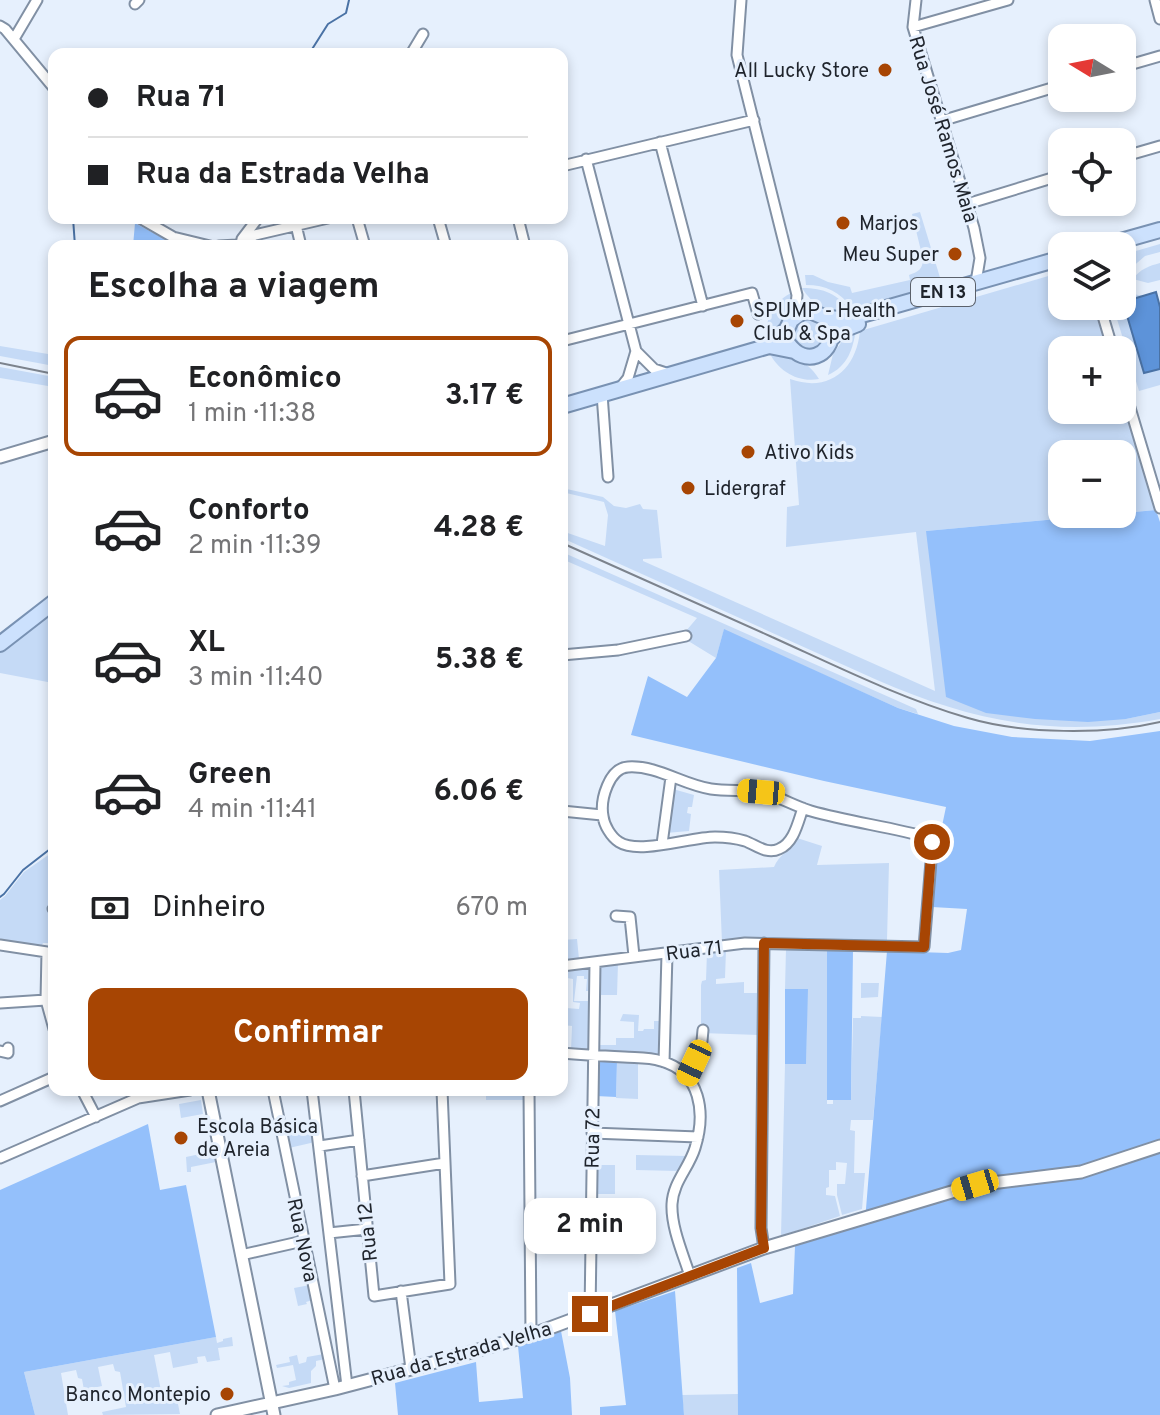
<!DOCTYPE html>
<html lang="pt">
<head>
<meta charset="utf-8">
<style>
	body { margin:0; font-family:Overpass,sans-serif; background:#f6f6f6; color:#202124; height:100vh; display:flex; flex-direction:column; font-size:30px; white-space:nowrap }
	* { box-sizing:border-box; margin:0 }
	p { font-size:26px; color:#757577 }
	.icon { flex:none; width:44px; height:44px; fill:none; stroke:currentColor; stroke-width:2; stroke-linecap:round; stroke-linejoin:round }
	.map { position:relative; flex:1; overflow:hidden }
	.drawer { position:absolute; left:48px; top:240px; width:520px; height:856px; display:flex; flex-direction:column; background:#fff; border-radius:16px; box-shadow:0 4px 12px #0003 }
	.drawer>* { flex:none }
	.top-card { position:absolute; left:48px; top:48px; width:520px; height:176px; border-radius:16px; box-shadow:0 4px 12px #0003; display:grid; align-content:center; height:176px; padding:0 40px; background:#fff }
	.needle { width:52px; rotate:280deg }
	.tools { position:absolute; left:1048px; top:24px; display:grid; gap:16px }
	.tools a { display:grid; place-items:center; width:88px; height:88px; border-radius:16px; background:#fff; box-shadow:0 4px 12px #0003; font-size:40px }
	.end { position:absolute; width:36px; height:36px; margin:-18px; border:10px solid #a74503; background:#fff; box-shadow:0 0 0 4px #fff }
	.from { border-radius:50% }
	.bubble { position:absolute; height:56px; border-radius:16px; background:#fff; box-shadow:0 4px 12px #0003; font-size:26px; font-weight:700; line-height:56px; text-align:center }
	.car { position:absolute; width:24px; height:48px; margin:-24px -12px; border-radius:10px; box-shadow:0 0 6px 2px #0007; background:linear-gradient(#f5c518 24%,#345 0 40%,#f5c518 0 76%,#345 0 86%,#f5c518 0) }
	.top-card b { display:flex; align-items:center; gap:28px; height:76px; font-size:30px }
	.top-card b+b { border-top:2px solid #e0e0e0 }
	.top-card i { width:20px; height:20px; background:#202124 }
	ul { padding:0; list-style:none }
	li { display:flex; align-items:center; gap:24px; height:120px; margin:0 16px 12px; padding:0 24px; border:4px solid transparent; border-radius:16px }
	li div { flex:1 }
	li b { display:block; font-size:30px }
	li em { font-style:normal; font-weight:700 }
	li.selected { border-color:#a74503 }
	li>.icon { width:72px; height:72px; stroke-width:1.5 }
	h2 { padding:0 40px; font-size:36px; line-height:96px }
	.pay { display:flex; align-items:center; gap:20px; height:88px; padding:0 40px; font-size:30px }
	.pay p { margin-inline-start:auto }
	.cta { display:flex; gap:16px; margin-top:auto; padding:16px 40px }
	.cta a { flex:1; height:92px; border-radius:16px; background:#a74503; color:#fff; font-size:32px; font-weight:700; line-height:92px; text-align:center }
	.map>svg:first-child { display:block }
</style>
</head>
<body>
<div class="map">
<svg width="1160" height="1415" viewBox="0 0 1160 1415">
	<rect width="100%" height="100%" fill="#e6f0fd"/>
	<path fill="#c5daf6" d="M 920,212 L 942,284 L 852,308 C 840,292 826,285 806,285 L 805,275 L 813,275 L 828,282 L 850,287 L 852,293 L 910,280 L 909,275 C 918,272 923,269 923,259 L 912,214 Z
		M 1160,244 L 1160,252 L 1145,256 L 1122,276 L 1122,255 Z
		M 1160,263 L 1160,280 L 1148,283 L 1133,279 C 1140,269 1149,266 1160,263 Z
		M 1062,272 L 1062,306 L 1094,306 L 1108,350 L 1062,350 L 1062,410 L 1122,410 L 1122,397 L 1156,510 L 1122,513 L 1122,454 L 1062,454 L 1062,514 L 1110,514 L 926,531 L 1126,719 L 1160,712 L 1160,719 C 1055,738 974,722 877,680 L 562,538 L 562,531 L 605,546 L 608,515 L 604,502 L 562,492 L 562,488 L 603,497 L 614,506 L 626,508 L 640,504 L 643,509 L 657,510 L 662,558 L 643,559 L 643,561 L 935,691 L 916,532 L 786,547 L 787,507 L 799,505 L 790,379 C 829,393 856,370 860,331 Z
		M 802,288 C 824,288 838,294 851,312 C 830,314 813,306 802,288 Z
		M 793,292 C 791,314 784,326 766,340 C 765,318 774,301 793,292 Z
		M 1124,292 L 1143,296 L 1123,302 L 1144,373 L 1160,369 L 1160,385 L 1139,391 L 1113,306 L 1122,306 L 1122,293 Z
		M794 333a16 16 0 1 1 32 0a16 16 0 1 1-32 0Z
		M 856,329 C 853,349 848,366 828,375 L 833,354 L 850,330 Z
		M 0,346 L 54,355 L 54,366 L 0,356 Z
		M 769,352 C 792,357 806,358 819,379 C 798,383 778,371 769,352 Z
		M 0,367 L 54,377 L 54,387 L 0,378 Z
		M 562,552 L 916,709 L 918,714 L 898,708 L 724,630 L 716,658 L 685,639 L 686,631 L 697,618 L 562,559 Z
		M 54,611 L 53,683 L 0,673 L 0,653 Z
		M 673,789 L 694,795 L 692,807 L 688,807 L 687,813 L 691,814 L 689,831 L 666,833 Z
		M 797,838 L 822,846 L 817,865 L 889,863 L 887,940 L 759,939 L 722,943 L 719,870 L 774,867 C 779,855 790,850 797,838 Z
		M 54,851 L 54,904 L 48,907 L 54,919 L 54,944 L 49,947 L 49,943 L 43,943 L 42,945 L 0,940 L 0,900 L 5,896 L 24,872 Z
		M 577,939 L 579,959 L 562,961 L 562,940 Z
		M 786,949 L 827,949 L 827,1104 L 833,1104 L 833,1100 L 851,1100 L 853,1018 L 861,1018 L 861,1016 L 882,1017 L 873,1120 L 851,1120 L 850,1130 L 855,1131 L 854,1173 L 865,1173 L 862,1209 L 842,1215 L 837,1195 L 837,1184 L 845,1184 L 847,1163 L 836,1162 L 836,1170 L 829,1170 L 829,1187 L 826,1188 L 826,1195 L 835,1196 L 840,1216 L 781,1236 L 785,1064 L 806,1064 L 807,989 L 785,989 Z
		M 726,950 L 725,978 L 716,979 L 716,984 L 744,982 L 744,993 L 760,993 L 759,1035 L 701,1033 L 701,985 L 702,981 L 706,980 L 707,952 Z
		M 618,963 L 617,995 L 598,995 L 598,968 L 600,965 Z
		M 588,968 L 589,970 L 589,991 L 586,991 L 587,979 L 584,979 L 584,976 L 577,976 L 574,1001 L 589,1001 L 588,1049 L 586,1051 L 571,1050 L 572,1026 L 563,1025 L 562,1017 L 565,1016 L 566,1008 L 579,1009 L 580,1003 L 573,1002 L 573,979 L 567,978 L 567,975 L 562,975 L 562,971 Z
		M 861,983 L 879,983 L 878,997 L 861,998 Z
		M 660,1011 L 663,1011 L 662,1052 L 658,1055 L 599,1051 L 597,1049 L 597,1030 L 600,1030 L 600,1045 L 616,1045 L 616,1038 L 634,1038 L 634,1022 L 620,1021 L 623,1014 L 639,1015 L 638,1031 L 643,1031 L 644,1029 L 654,1029 L 654,1021 L 659,1021 Z
		M 617,1061 L 638,1062 L 638,1099 L 616,1098 Z
		M 486,1090 L 524,1090 L 524,1100 L 486,1100 Z
		M 201,1100 L 203,1114 L 181,1118 L 179,1104 Z
		M 314,1129 L 315,1142 L 289,1148 L 286,1134 Z
		M 214,1151 L 216,1162 L 191,1167 L 191,1172 L 187,1172 L 186,1157 Z
		M 636,1155 L 687,1156 L 678,1171 L 636,1170 Z
		M 595,1165 L 615,1165 L 615,1194 L 595,1194 Z
		M 310,1285 L 313,1300 L 306,1302 L 307,1304 L 298,1306 L 294,1288 Z
		M 216,1337 L 217,1343 L 223,1341 L 223,1339 L 232,1337 L 233,1346 L 218,1348 L 220,1360 L 207,1362 L 205,1356 L 197,1357 L 198,1363 L 173,1368 L 170,1352 L 154,1355 L 163,1401 L 177,1399 L 180,1414 L 103,1415 L 102,1412 L 126,1407 L 120,1372 L 115,1371 L 113,1364 L 98,1367 L 102,1386 L 84,1390 L 82,1379 L 78,1378 L 76,1370 L 61,1373 L 68,1415 L 35,1415 L 24,1372 Z
		M 324,1354 L 325,1359 L 316,1361 L 316,1366 L 311,1371 L 311,1383 L 289,1388 L 282,1386 L 289,1385 L 289,1382 L 296,1380 L 293,1365 L 277,1368 L 276,1365 L 290,1362 L 289,1357 L 297,1355 L 299,1364 L 306,1362 L 307,1357 Z
		M 738,1394 L 738,1415 L 684,1415 L 682,1395 Z"/>
	<path fill="#94c0fb" d="M 135,223 L 170,242 L 185,246 L 133,246 Z
		M 1156,510 L 1160,522 L 1160,712 L 1126,719 L 1088,722 L 1035,719 L 986,713 L 946,697 L 926,531 Z
		M 724,629 L 898,708 L 954,726 L 1012,737 L 1090,741 L 1160,731 L 1160,1415 L 738,1415 L 737,1268 L 751,1263 L 760,1303 L 793,1294 L 795,1246 L 865,1221 L 887,951 L 948,953 L 961,950 L 967,909 L 932,907 L 938,845 L 946,807 L 824,781 L 631,735 L 648,676 L 687,697 L 716,658 Z
		M 827,949 L 853,950 L 851,1100 L 827,1100 Z
		M 785,989 L 808,989 L 806,1064 L 785,1064 Z
		M 599,1061 L 617,1061 L 616,1097 L 596,1096 L 597,1063 Z
		M 148,1124 L 160,1190 L 186,1185 L 216,1337 L 24,1372 L 35,1415 L 0,1415 L 0,1190 Z
		M 675,1291 L 684,1415 L 600,1415 L 600,1407 L 626,1405 L 615,1311 Z
		M 561,1331 L 570,1378 L 572,1415 L 398,1415 L 395,1383 L 476,1362 L 479,1402 L 523,1398 L 518,1346 Z"/>
	<path fill="#5d93d9" stroke="#4a72a5" stroke-width="2" d="M 1156,292 L 1160,307 L 1160,369 L 1144,373 L 1123,302 Z"/>
	<g fill="none" stroke-linecap="round" stroke-linejoin="round">
		<path stroke="#4a72a5" stroke-width="2" d="M 309,54 L 328,24 L 346,13 L 349,0
			M 73,218 L 75,246
			M 0,897 L 4,894 L 23,870 L 54,846"/>
		<g stroke="#8190a4" stroke-width="13">
			<path id="minor" d="M 741,0 L 737,55 L 797,295 L 795,316
				M 916,0 L 913,27 L 974,228 L 980,258 L 976,282
				M 1155,0 L 1160,19
				M 135,4 L 139,0
				M 0,26 L 5,29 L 54,88
				M 913,27 L 1008,0
				M 14,39 L 37,0
				M 411,54 L 423,34
				M 1122,67 L 1160,56
				M 941,121 L 1062,85
				M 660,142 L 703,306
				M 1122,157 L 1160,146
				M 586,159 L 636,351 L 654,369 L 669,374
				M 562,166 L 754,120
				M 967,204 L 1062,175
				M 140,218 L 173,237 L 210,246
				M 357,218 L 365,246
				M 438,218 L 446,246
				M 518,218 L 525,246
				M 296,225 L 301,246
				M 242,239 L 258,218
				M 219,246 L 237,245 L 255,235 L 328,218
				M 1100,306 L 1113,350
				M 562,341 L 752,293 L 758,314
				M 1122,381 L 1160,508
				M 620,388 L 628,378 L 636,351
				M 602,394 L 608,477
				M 562,655 L 618,650 L 686,636
				M 562,811 L 602,815
				M 662,844 L 671,777
				M 53,909 L 54,909
				M 616,916 L 630,917 L 634,956
				M 764,943 L 761,1228 L 764,1248
				M 0,945 L 47,952
				M 47,952 L 46,1000 L 54,1029
				M 562,966 L 745,943 L 924,947 L 932,849 L 930,838 C 891,827 850,822 811,811 C 791,805 774,793 753,791 C 739,790 724,791 711,789 C 683,785 657,765 628,767 C 609,768 600,800 603,816 C 604,825 611,837 619,842 C 639,855 690,837 715,837 C 725,837 735,838 745,841 C 756,845 767,855 779,849 C 794,843 798,822 803,808
				M 0,1003 L 46,1000
				M 0,1051 L 8,1053 L 8,1048
				M 562,1053 C 583,1055 603,1056 624,1057 C 636,1058 649,1057 661,1061 C 701,1072 706,1113 695,1148 C 689,1168 673,1182 672,1204 C 671,1227 683,1254 690,1276
				M 664,1062 L 667,954
				M 688,1078 L 702,1041 L 703,1030
				M 82,1090 L 96,1117
				M 273,1090 L 335,1389
				M 312,1090 L 347,1386
				M 354,1090 L 374,1296 L 450,1284 L 442,1090
				M 529,1090 L 531,1335
				M 0,1101 L 54,1077
				M 592,1133 L 698,1137
				M 320,1146 L 359,1140
				M 0,1158 L 138,1098 L 190,1090
				M 362,1176 L 445,1163
				M 329,1233 L 367,1229
				M 241,1255 L 303,1241
				M 401,1291 L 411,1369
				M 590,1314 L 595,962"/>
		</g>
		<g stroke="#8190a4" stroke-width="15">
			<path id="tertiary" d="M 0,457 L 54,441
				M 208,1090 L 274,1415
				M 217,1415 L 335,1389 L 411,1369 L 531,1335 L 764,1248 L 975,1185 L 1081,1172 L 1160,1146"/>
		</g>
		<g stroke="#7992b3" stroke-width="18">
			<path id="primary" d="M 1103,246 L 1160,230
				M 831,339 L 838,332 L 858,324
				M 789,345 C 805,366 831,357 832,331
				M 769,346 L 787,329 L 791,320 L 802,312 L 810,311 L 824,317 L 844,320 L 1062,258
				M 562,406 L 769,346 L 794,351
				M 0,644 L 54,602"/>
		</g>
		<use href="#minor" stroke="#fff" stroke-width="9"/>
		<use href="#tertiary" stroke="#fff" stroke-width="11"/>
		<use href="#primary" stroke="#cce1fd" stroke-width="14"/>
		<path stroke="#7c838d" stroke-width="2" d="M 0,363 L 54,374
			M 562,543 C 632,575 702,606 772,637 C 836,666 900,698 968,718 C 1022,734 1105,735 1160,722"/>
	</g>
	<g fill="none" stroke-linecap="round" stroke-linejoin="round">
		<path stroke="#a74503" stroke-width="10" d="M 590,1314 L 764,1248 L 761,1228 L 764,943 L 924,947 L 932,842"/>
	</g>
	<g fill="#a74503" stroke="#e6f0fd" stroke-width="3">
		<circle cx="885" cy="70" r="8"/>
		<circle cx="843" cy="223" r="8"/>
		<circle cx="955" cy="254" r="8"/>
		<circle cx="737" cy="321" r="8"/>
		<circle cx="748" cy="452" r="8"/>
		<circle cx="688" cy="488" r="8"/>
		<circle cx="181" cy="1138" r="8"/>
		<circle cx="227" cy="1394" r="8"/>
	</g>
	<g text-anchor="middle" stroke-width="6" stroke-linejoin="round" paint-order="stroke">
		<rect fill="#e6f0fd" stroke="#5b616b" stroke-width="2" x="911" y="278" width="64" height="28" rx="6"/>
		<g font-size="18" font-weight="bold" fill="#1f242c">
			<text x="943" y="298">EN 13</text>
		</g>
		<g font-size="20" fill="#1f242c" stroke="#e6f0fd" text-anchor="start">
			<text x="869" y="77" text-anchor="end">All Lucky Store</text>
			<text x="859" y="230">Marjos</text>
			<text x="939" y="261" text-anchor="end">Meu Super</text>
			<text x="753" y="317">SPUMP - Health<tspan x="753" dy="23">Club &amp; Spa</tspan></text>
			<text x="764" y="459">Ativo Kids</text>
			<text x="704" y="495">Lidergraf</text>
			<text x="197" y="1133">Escola Básica<tspan x="197" dy="23">de Areia</tspan></text>
			<text x="211" y="1401" text-anchor="end">Banco Montepio</text>
		</g>
		<g font-size="20" fill="#1f242c" stroke="#e6f0fd">
			<text transform="translate(944 129) rotate(73)" y="7">Rua José Ramos Maia</text>
			<text transform="translate(694 950) rotate(-7)" y="7">Rua 71</text>
			<text transform="translate(592 1138) rotate(-89)" y="7">Rua 72</text>
			<text transform="translate(367 1232) rotate(-96)" y="7">Rua 12</text>
			<text transform="translate(303 1240) rotate(78)" y="7">Rua Nova</text>
			<text transform="translate(461 1353) rotate(-16)" y="7">Rua da Estrada Velha</text>
		</g>
	</g>
</svg>
<div class="tools">
<a><svg class="needle" viewBox="-14 -14 28 28"><path d="M0-13l5 13h-10z" fill="#e53935"/><path d="M0 13l5-13h-10z" fill="#757577"/></svg></a>
<a><svg class="icon" aria-label="locate" viewBox="0 0 24 24"><circle cx="12" cy="12" r="6"/><path d="M12 2v4M12 18v4M2 12h4M18 12h4"/></svg></a>
<a><svg class="icon" aria-label="layers" viewBox="0 0 24 24"><path d="M12 4l9 5-9 5-9-5zM3 14l9 5 9-5"/></svg></a>
<a>+</a>
<a>−</a>
</div>
<i class="end from" style="left:932px;top:842px"></i>
<i class="end" style="left:590px;top:1314px"></i>
<div class="bubble" style="left:524px;top:1198px;width:132px">2 min</div>
<i class="car" style="left:761px;top:792px;rotate:275deg"></i>
<i class="car" style="left:694px;top:1063px;rotate:205deg"></i>
<i class="car" style="left:975px;top:1185px;rotate:253deg"></i>
<div class="top-card">
<b><i class="from"></i>Rua 71</b>
<b><i></i>Rua da Estrada Velha</b>
</div>
<section class="drawer">
<h2>Escolha a viagem</h2>
<ul>
<li class="selected"><svg class="icon" aria-label="car" viewBox="0 0 24 24"><path d="M5 17H2v-5l4-1 3-4h7l3 4 3 1v5h-3M9 17h6M6 11h13"/><circle cx="7" cy="17" r="2"/><circle cx="17" cy="17" r="2"/></svg><div><b>Econômico</b><p>1 min · 11:38</p></div><em>3.17 €</em></li>
<li><svg class="icon" aria-label="car" viewBox="0 0 24 24"><path d="M5 17H2v-5l4-1 3-4h7l3 4 3 1v5h-3M9 17h6M6 11h13"/><circle cx="7" cy="17" r="2"/><circle cx="17" cy="17" r="2"/></svg><div><b>Conforto</b><p>2 min · 11:39</p></div><em>4.28 €</em></li>
<li><svg class="icon" aria-label="car" viewBox="0 0 24 24"><path d="M5 17H2v-5l4-1 3-4h7l3 4 3 1v5h-3M9 17h6M6 11h13"/><circle cx="7" cy="17" r="2"/><circle cx="17" cy="17" r="2"/></svg><div><b>XL</b><p>3 min · 11:40</p></div><em>5.38 €</em></li>
<li><svg class="icon" aria-label="car" viewBox="0 0 24 24"><path d="M5 17H2v-5l4-1 3-4h7l3 4 3 1v5h-3M9 17h6M6 11h13"/><circle cx="7" cy="17" r="2"/><circle cx="17" cy="17" r="2"/></svg><div><b>Green</b><p>4 min · 11:41</p></div><em>6.06 €</em></li>
</ul>
<div class="pay"><svg class="icon" aria-label="cash" viewBox="0 0 24 24"><path d="M3 7h18v10H3z"/><circle cx="12" cy="12" r="2"/></svg>Dinheiro<p>670 m</p></div>
<div class="cta"><a>Confirmar</a></div>
</section>
</div>
</body>
</html>
